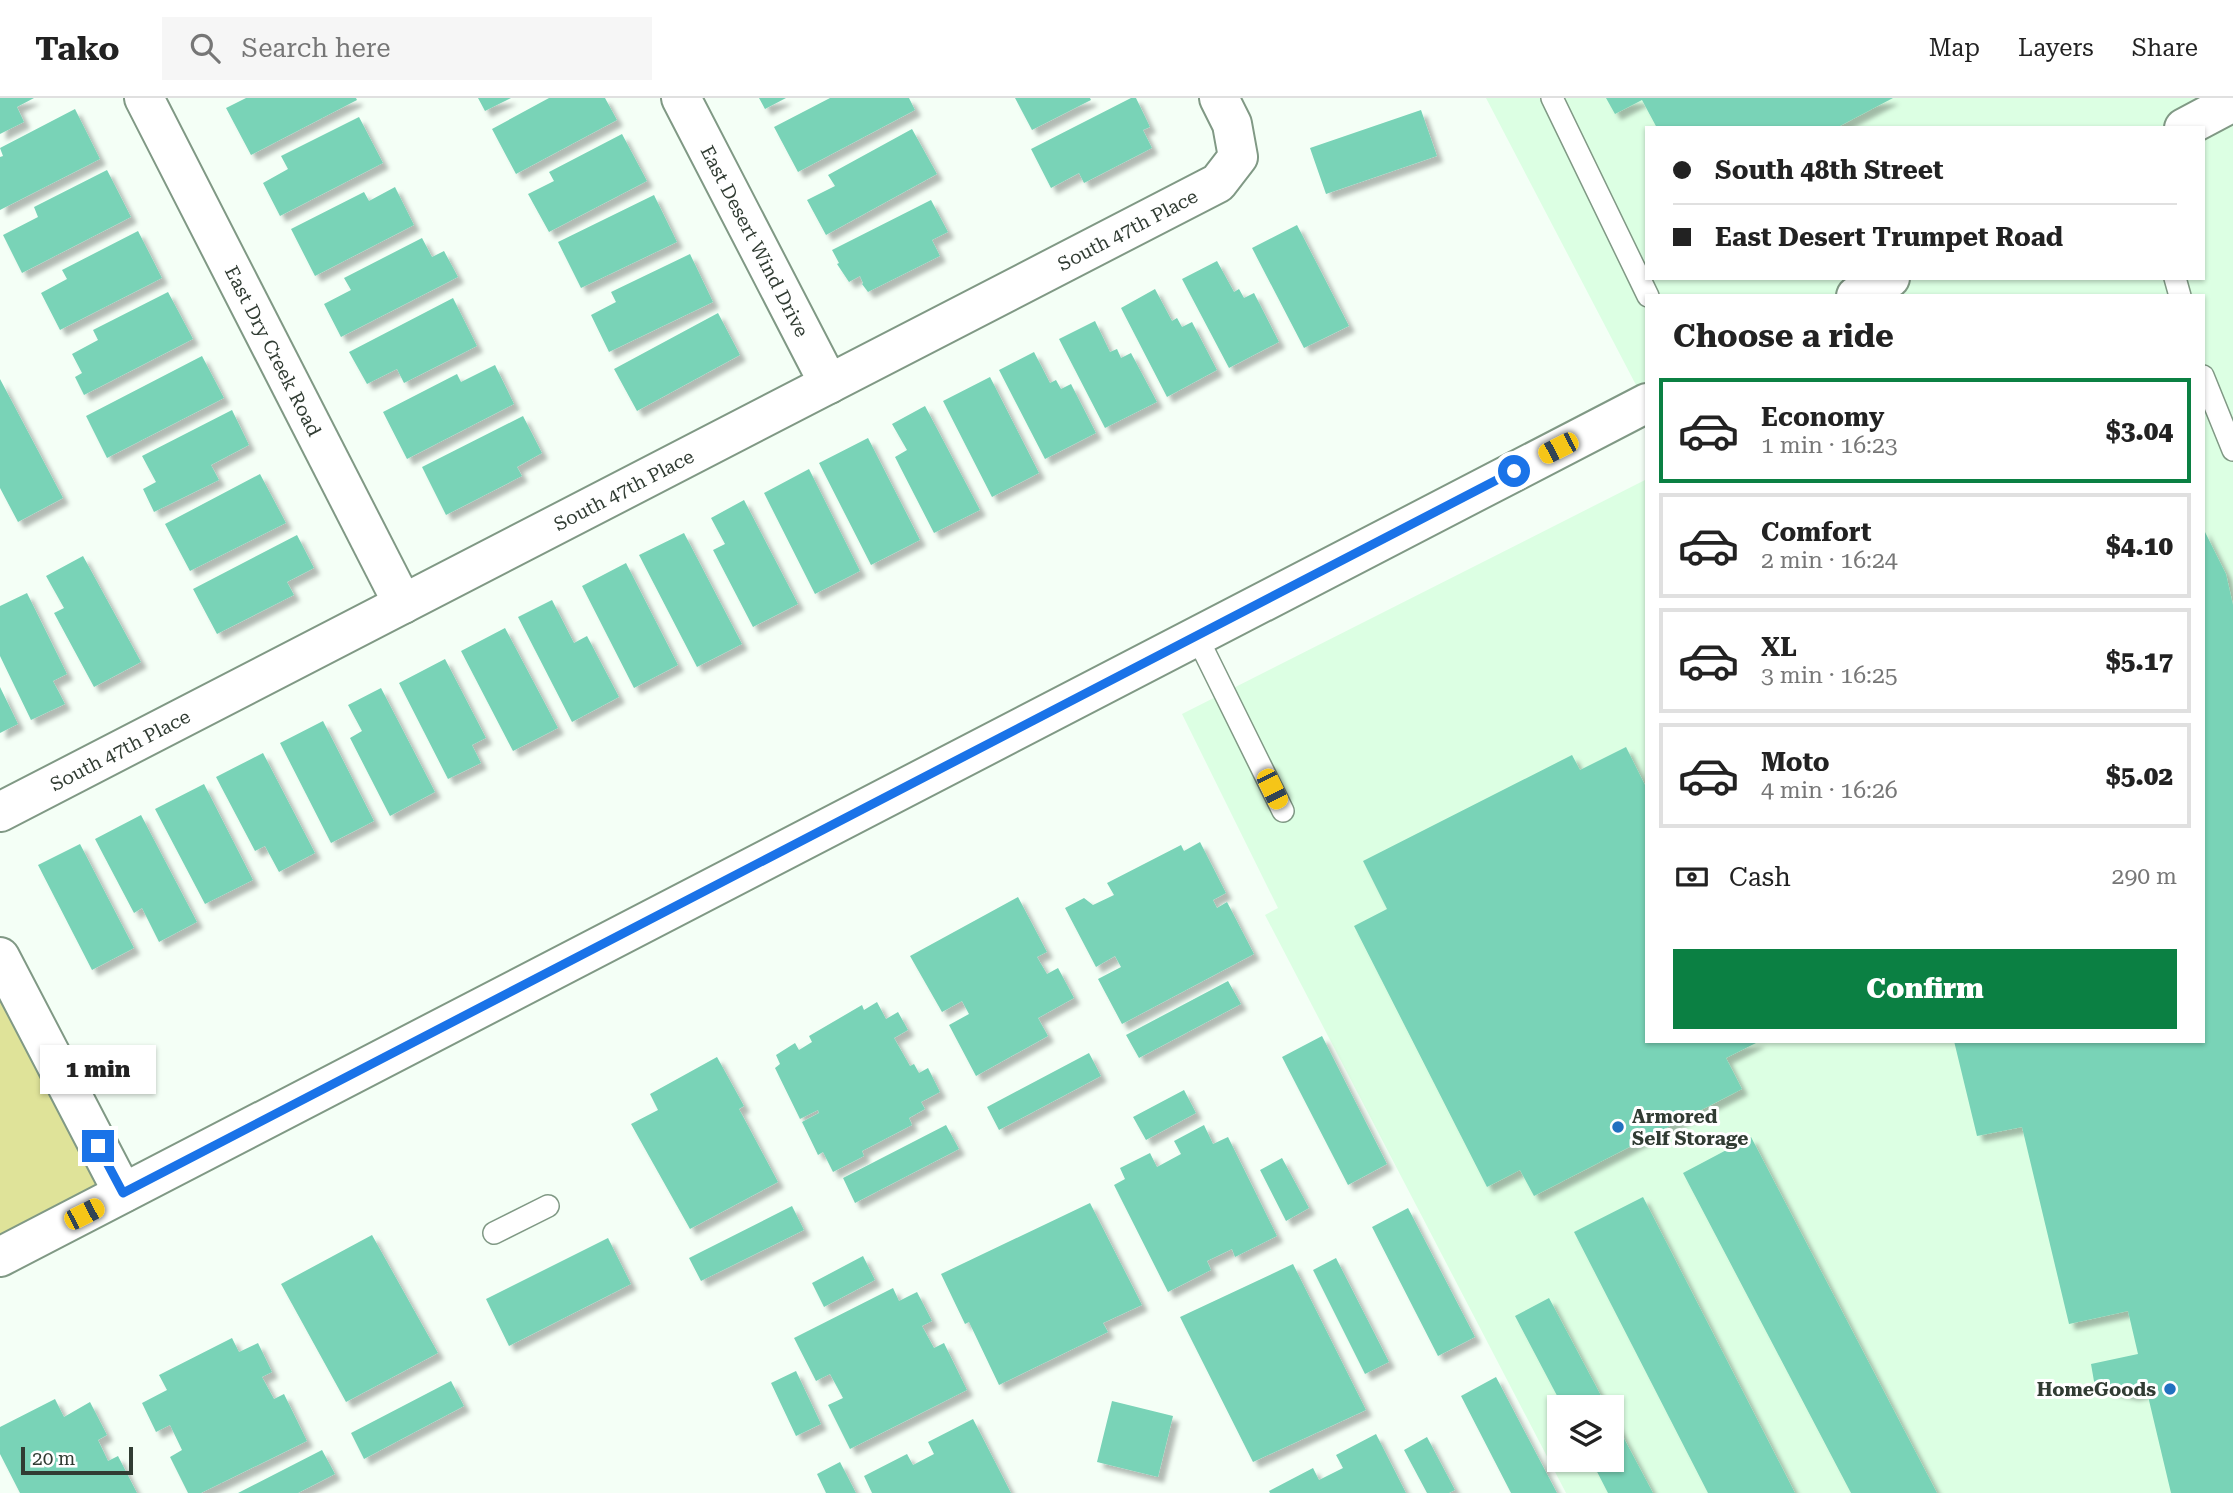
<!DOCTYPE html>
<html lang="en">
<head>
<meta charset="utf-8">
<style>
	body { margin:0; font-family:"Roboto Serif",serif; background:#f6f6f6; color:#222; height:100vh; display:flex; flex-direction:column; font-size:26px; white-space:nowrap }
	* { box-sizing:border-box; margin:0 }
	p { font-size:23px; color:#767676 }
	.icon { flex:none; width:38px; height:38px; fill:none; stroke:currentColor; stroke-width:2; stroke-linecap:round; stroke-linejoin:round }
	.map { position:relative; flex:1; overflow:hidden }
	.panel { position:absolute; left:1645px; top:196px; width:560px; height:749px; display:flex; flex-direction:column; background:#fff; border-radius:0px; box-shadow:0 2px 5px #0004 }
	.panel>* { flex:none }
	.hud { position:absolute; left:1645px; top:28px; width:560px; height:154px; border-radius:0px; box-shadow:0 2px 5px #0004; display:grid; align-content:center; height:154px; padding:0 28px; background:#fff }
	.controls { position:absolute; left:1547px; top:1297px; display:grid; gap:14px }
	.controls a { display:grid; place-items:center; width:77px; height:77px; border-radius:0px; background:#fff; box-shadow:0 2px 5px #0004; font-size:35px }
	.scale { position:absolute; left:21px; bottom:18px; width:112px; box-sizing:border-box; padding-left:7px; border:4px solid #313c33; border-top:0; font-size:19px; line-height:24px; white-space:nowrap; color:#313c33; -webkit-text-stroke:5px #fff; paint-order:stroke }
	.end { position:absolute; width:32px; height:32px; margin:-16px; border:9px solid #1a73e8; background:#fff; box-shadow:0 0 0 4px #fff }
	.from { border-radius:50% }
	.bubble { position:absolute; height:49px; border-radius:0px; background:#fff; box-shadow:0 2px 5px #0004; font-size:23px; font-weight:800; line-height:49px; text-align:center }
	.car { position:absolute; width:21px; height:42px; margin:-21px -10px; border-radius:9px; box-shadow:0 0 5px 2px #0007; background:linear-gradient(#f5c518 24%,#345 0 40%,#f5c518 0 76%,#345 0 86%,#f5c518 0) }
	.hud b { display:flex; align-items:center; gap:24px; height:66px; font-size:26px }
	.hud b+b { border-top:2px solid #e0e0e0 }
	.hud i { width:18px; height:18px; background:#222 }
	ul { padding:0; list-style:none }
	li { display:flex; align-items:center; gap:21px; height:105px; margin:0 14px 10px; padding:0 14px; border:4px solid #e0e0e0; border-radius:0px }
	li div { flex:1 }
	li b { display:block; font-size:26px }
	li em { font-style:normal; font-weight:800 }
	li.active { border-color:#0b8043 }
	li>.icon { width:63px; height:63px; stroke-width:1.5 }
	h2 { padding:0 28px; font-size:32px; line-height:84px }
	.pay { display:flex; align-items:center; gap:18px; height:77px; padding:0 28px; font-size:26px }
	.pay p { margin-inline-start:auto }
	.primary-button { display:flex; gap:14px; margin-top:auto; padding:14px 28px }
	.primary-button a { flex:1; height:80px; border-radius:0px; background:#0b8043; color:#fff; font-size:28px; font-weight:800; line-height:80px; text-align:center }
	header { display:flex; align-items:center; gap:42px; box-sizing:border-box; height:98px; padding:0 35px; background:#fff; border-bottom:2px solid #e0e0e0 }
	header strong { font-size:33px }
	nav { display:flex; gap:38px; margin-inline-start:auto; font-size:24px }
	.search { width:490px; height:63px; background:#f6f6f6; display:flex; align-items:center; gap:18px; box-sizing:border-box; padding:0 24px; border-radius:0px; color:#767676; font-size:26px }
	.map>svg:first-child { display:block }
</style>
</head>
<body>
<header>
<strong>Tako</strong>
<div class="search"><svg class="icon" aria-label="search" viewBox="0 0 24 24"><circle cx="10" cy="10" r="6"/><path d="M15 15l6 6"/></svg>Search here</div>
<nav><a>Map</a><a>Layers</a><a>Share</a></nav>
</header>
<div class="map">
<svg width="2233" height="1395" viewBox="0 0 2233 1395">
	<defs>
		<filter id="shadow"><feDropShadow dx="6" dy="6" stdDeviation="2" flood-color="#0004"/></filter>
	</defs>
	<rect width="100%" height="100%" fill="#f4fff6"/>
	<path fill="#dcffe3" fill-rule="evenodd" d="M 1486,0 L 2233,0 L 2233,1395 L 1566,1395 L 1265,817 L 1278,810 L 1182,616 L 1647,381 L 1647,943 L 2203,943 L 2203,198 L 1647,198 L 1647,308 ZM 1647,30 L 2203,30 L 2203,180 L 1647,180 ZM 1559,1309 L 1612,1309 L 1612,1362 L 1559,1362 Z"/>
	<path fill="#dfe399" d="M 0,859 L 123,1095 L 0,1158 Z"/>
	<path fill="#79d3b7" filter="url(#shadow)" d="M 0,0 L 34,0 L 17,9 L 24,24 L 0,36 Z
		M 246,0 L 356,0 L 357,2 L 251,57 L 226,10 Z
		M 478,0 L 511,0 L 485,13 Z
		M 549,0 L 605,0 L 617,22 L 516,76 L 492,31 Z
		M 759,0 L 786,0 L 765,11 Z
		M 830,0 L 909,0 L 915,12 L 798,74 L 774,29 Z
		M 1015,0 L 1090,0 L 1091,2 L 1032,32 Z
		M 1131,0 L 1136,0 L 1150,29 L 1143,32 L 1152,50 L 1084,85 L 1079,75 L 1051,90 L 1031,51 Z
		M 1606,0 L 1893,0 L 1836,30 L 1657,30 L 1642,2 L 1615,16 Z
		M 75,11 L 100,61 L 0,112 L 0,59 L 3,58 L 0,50 Z
		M 1421,12 L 1437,58 L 1326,96 L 1310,50 Z
		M 359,19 L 383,65 L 280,118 L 263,85 L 288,71 L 281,58 Z
		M 912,31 L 937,76 L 826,137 L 807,102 L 835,88 L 828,77 Z
		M 622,36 L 647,83 L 549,134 L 528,96 L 554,83 L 549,74 Z
		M 107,72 L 131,119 L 22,175 L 3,137 L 38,119 L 34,109 Z
		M 395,89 L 414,127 L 315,178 L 291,131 L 364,94 L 369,103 Z
		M 654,97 L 677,144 L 581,190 L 558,144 Z
		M 931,102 L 948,134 L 932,142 L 940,158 L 868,194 L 862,186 L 863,185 L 860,178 L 849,184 L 837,166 L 839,165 L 832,152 Z
		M 1297,127 L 1349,228 L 1304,250 L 1252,150 Z
		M 138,133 L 162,180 L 60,232 L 41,195 L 67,181 L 62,172 Z
		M 422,140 L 432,159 L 444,153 L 458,179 L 341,239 L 324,206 L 351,192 L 344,180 Z
		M 690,156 L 713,204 L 609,254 L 591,217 L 616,204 L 611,194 Z
		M 1217,163 L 1234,194 L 1239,191 L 1244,200 L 1254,195 L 1279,244 L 1229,270 L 1182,181 Z
		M 1155,191 L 1172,223 L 1177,220 L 1182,229 L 1192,224 L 1217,272 L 1167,299 L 1121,210 Z
		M 168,194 L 193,241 L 84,297 L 75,279 L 82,275 L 72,256 L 98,242 L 93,232 Z
		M 453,200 L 477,248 L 404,285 L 397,271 L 367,286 L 349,254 Z
		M 718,215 L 740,257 L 637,313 L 614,271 Z
		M 1095,223 L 1110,254 L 1117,251 L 1121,260 L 1131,255 L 1157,304 L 1105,330 L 1059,241 Z
		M 1034,254 L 1050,285 L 1056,282 L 1061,291 L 1071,286 L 1096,335 L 1045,361 L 999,272 Z
		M 202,258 L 224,300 L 107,360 L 86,318 Z
		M 495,267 L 514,306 L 407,361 L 383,314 L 457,276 L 461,284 Z
		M 990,279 L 1039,375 L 992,399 L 943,303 Z
		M 0,281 L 63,400 L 18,424 L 0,390 Z
		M 925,308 L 980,412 L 934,435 L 895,359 L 907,352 L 892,326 Z
		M 232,312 L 249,347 L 211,367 L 219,382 L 154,414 L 143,391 L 156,384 L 142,358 Z
		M 523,318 L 542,355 L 517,369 L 522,378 L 446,417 L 422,369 Z
		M 868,340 L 920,442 L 871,467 L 819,365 Z
		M 809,371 L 860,473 L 815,496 L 764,395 Z
		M 260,376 L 286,425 L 190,473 L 165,426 Z
		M 744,402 L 798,506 L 753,529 L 713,452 L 725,446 L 711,420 Z
		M 2203,430 L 2226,476 L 2233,507 L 2233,1395 L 2171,1395 L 2147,1294 L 2133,1297 L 2095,1289 L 2091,1266 L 2138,1256 L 2128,1213 L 2069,1226 L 2022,1029 L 1977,1038 L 1954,943 L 2203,943 Z
		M 684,435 L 742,546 L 697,569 L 639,457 Z
		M 297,437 L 314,470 L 287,484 L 294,497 L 217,536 L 193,491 Z
		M 83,458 L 141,564 L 94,589 L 54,515 L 64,510 L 46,478 Z
		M 626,465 L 678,567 L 634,590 L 582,488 Z
		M 27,495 L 67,576 L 53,583 L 65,606 L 31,622 L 0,558 L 0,508 Z
		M 552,502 L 574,545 L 587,538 L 619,599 L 572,624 L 518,519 Z
		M 505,530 L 558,630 L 513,653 L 461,553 Z
		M 445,561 L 486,640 L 472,647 L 481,665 L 448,681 L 399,585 Z
		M 0,589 L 18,626 L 0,635 Z
		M 381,590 L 435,694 L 390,718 L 350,640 L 362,633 L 348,607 Z
		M 323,623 L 374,723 L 331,745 L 280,645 Z
		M 1626,649 L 1647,691 L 1647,943 L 1760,943 L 1726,960 L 1742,991 L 1534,1098 L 1520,1072 L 1487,1089 L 1354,828 L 1387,811 L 1363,763 L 1572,657 L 1580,672 Z
		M 263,655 L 315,755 L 279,774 L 265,748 L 255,753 L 216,679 Z
		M 204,686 L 253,782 L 205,806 L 155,711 Z
		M 141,717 L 197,824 L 159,844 L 142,810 L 134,815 L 95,741 Z
		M 1200,744 L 1226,795 L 1213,802 L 1217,810 L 1227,804 L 1254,856 L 1122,926 L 1098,881 L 1121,869 L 1115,858 L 1096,869 L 1065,810 L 1084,800 L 1093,807 L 1114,797 L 1107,785 L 1181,747 L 1184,753 Z
		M 80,746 L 134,850 L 92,872 L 38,767 Z
		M 1018,799 L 1047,854 L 1037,859 L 1047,876 L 1058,870 L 1074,900 L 1038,920 L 1048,938 L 976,978 L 949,927 L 969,916 L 962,903 L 942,914 L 910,858 Z
		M 1228,883 L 1241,906 L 1139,960 L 1126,937 Z
		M 877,904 L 886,921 L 898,914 L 908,932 L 894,940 L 910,968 L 914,966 L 919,975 L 928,970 L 940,994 L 921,1004 L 925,1011 L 909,1020 L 912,1027 L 862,1053 L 864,1058 L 833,1074 L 823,1054 L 818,1057 L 802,1024 L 819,1015 L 818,1012 L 800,1021 L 775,970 L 780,966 L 776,957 L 795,945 L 799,952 L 812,944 L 809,938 L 862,907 L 864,912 Z
		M 1322,938 L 1387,1066 L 1348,1087 L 1282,959 Z
		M 1089,955 L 1101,978 L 999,1032 L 987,1009 Z
		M 717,959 L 744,1008 L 739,1011 L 778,1084 L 690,1131 L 631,1026 L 658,1012 L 650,996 Z
		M 1184,992 L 1196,1015 L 1146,1042 L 1133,1019 Z
		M 946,1027 L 959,1051 L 855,1105 L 843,1080 Z
		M 1204,1027 L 1213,1046 L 1228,1039 L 1277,1138 L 1235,1159 L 1232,1151 L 1207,1163 L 1211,1172 L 1168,1194 L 1114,1087 L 1125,1081 L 1120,1070 L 1150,1055 L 1157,1069 L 1181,1056 L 1174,1043 Z
		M 1751,1039 L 1937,1395 L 1851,1395 L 1683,1075 Z
		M 1282,1060 L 1309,1110 L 1286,1123 L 1260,1072 Z
		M 1643,1099 L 1795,1395 L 1708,1395 L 1574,1134 Z
		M 1090,1105 L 1142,1207 L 1103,1225 L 1108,1234 L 999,1287 L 969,1224 L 965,1226 L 941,1176 Z
		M 792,1108 L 804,1132 L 701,1183 L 689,1160 Z
		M 1408,1110 L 1475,1239 L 1438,1258 L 1372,1129 Z
		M 372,1137 L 438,1255 L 346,1304 L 281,1186 Z
		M 608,1140 L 631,1186 L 509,1248 L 486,1201 Z
		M 863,1158 L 875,1182 L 824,1209 L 812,1185 Z
		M 1336,1160 L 1389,1264 L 1365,1276 L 1313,1172 Z
		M 1293,1166 L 1366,1312 L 1253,1364 L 1180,1219 Z
		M 893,1190 L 899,1203 L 917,1194 L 932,1223 L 922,1228 L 934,1250 L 944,1245 L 967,1292 L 850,1351 L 828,1307 L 843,1300 L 830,1276 L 816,1283 L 794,1240 Z
		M 1549,1200 L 1607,1309 L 1563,1309 L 1515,1218 Z
		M 232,1240 L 239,1254 L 258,1245 L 272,1274 L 262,1279 L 274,1301 L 284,1296 L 307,1343 L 201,1395 L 188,1395 L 170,1359 L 182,1352 L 170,1327 L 156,1334 L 142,1305 L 167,1292 L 159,1277 Z
		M 796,1273 L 821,1326 L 796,1338 L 771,1285 Z
		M 1496,1279 L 1557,1395 L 1511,1395 L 1461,1298 Z
		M 451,1283 L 464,1308 L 364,1361 L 351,1335 Z
		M 55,1301 L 64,1319 L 90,1304 L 107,1337 L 98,1342 L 108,1363 L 118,1358 L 137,1395 L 20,1395 L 0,1356 L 0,1329 Z
		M 1112,1303 L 1173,1318 L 1158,1379 L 1097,1364 Z
		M 1612,1318 L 1653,1395 L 1608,1395 L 1591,1362 L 1612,1362 Z
		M 973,1321 L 1011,1395 L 872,1395 L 864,1378 L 907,1356 L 913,1367 L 934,1356 L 928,1344 Z
		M 1376,1336 L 1406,1395 L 1270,1395 L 1269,1393 L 1313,1370 L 1319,1382 L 1343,1370 L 1336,1357 Z
		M 1427,1339 L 1455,1392 L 1449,1395 L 1427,1395 L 1404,1352 Z
		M 322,1352 L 335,1376 L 298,1395 L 238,1395 Z
		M 840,1364 L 856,1395 L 826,1395 L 817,1376 Z"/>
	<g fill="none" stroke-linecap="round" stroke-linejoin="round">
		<g stroke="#809985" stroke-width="24">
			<path id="lane" d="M 1552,0 L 1648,198
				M 2175,180 L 2180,198
				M 2203,278 L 2233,352
				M 1196,537 L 1283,713
				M 494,1135 L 548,1108"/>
		</g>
		<g stroke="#809985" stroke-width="42">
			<g id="street">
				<path id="s1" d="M 144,0 L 403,506"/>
				<path id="s2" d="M 681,0 L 829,286"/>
				<path id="s3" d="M 0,714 L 1218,85 L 1238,59 L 1232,26 L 1219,0"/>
				<path d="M 0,859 L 123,1095"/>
			</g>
		</g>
		<g stroke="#809985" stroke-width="42">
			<path id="secondary" d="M 2184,30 L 2233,4
				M 1856,198 L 1890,180
				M 0,1159 L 1647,305"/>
		</g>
		<use href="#lane" stroke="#fff" stroke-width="21"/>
		<use href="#street" stroke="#fff" stroke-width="38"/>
		<use href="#secondary" stroke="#fff" stroke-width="38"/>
	</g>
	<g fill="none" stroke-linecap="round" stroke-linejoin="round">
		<path stroke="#1a73e8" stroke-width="9" d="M 98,1048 L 123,1095 L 1514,373"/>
	</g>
	<g fill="#2171c0" stroke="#fff" stroke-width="2.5">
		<circle cx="1618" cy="1029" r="7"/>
		<circle cx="2170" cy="1291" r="7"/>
	</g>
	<g text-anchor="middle" stroke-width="6" stroke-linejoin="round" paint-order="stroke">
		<g font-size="19" fill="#313c33" stroke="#fff">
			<text dy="7" stroke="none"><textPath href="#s3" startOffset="1269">South 47th Place</textPath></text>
			<text dy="7" stroke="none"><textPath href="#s2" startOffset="161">East Desert Wind Drive</textPath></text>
			<text dy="7" stroke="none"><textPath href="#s1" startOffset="284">East Dry Creek Road</textPath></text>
			<text dy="7" stroke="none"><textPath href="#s3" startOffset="702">South 47th Place</textPath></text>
			<text dy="7" stroke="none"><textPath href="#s3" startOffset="135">South 47th Place</textPath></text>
		</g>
		<g font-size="19" font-weight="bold" fill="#313c33" stroke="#fff" text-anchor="start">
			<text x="1632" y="1025">Armored<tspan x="1632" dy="22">Self Storage</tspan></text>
			<text x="2156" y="1298" text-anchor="end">HomeGoods</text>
		</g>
	</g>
</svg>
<div class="controls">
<a><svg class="icon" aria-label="layers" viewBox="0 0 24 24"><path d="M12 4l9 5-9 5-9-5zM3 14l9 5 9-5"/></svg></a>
</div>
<div class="scale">20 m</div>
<i class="end from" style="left:1514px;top:373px"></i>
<i class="end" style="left:98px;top:1048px"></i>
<div class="bubble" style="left:40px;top:947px;width:116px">1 min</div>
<i class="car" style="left:1558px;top:350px;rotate:243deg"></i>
<i class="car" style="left:1272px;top:691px;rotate:154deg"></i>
<i class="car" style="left:84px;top:1116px;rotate:63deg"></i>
<div class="hud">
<b><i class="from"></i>South 48th Street</b>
<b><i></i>East Desert Trumpet Road</b>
</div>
<section class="panel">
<h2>Choose a ride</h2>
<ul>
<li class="active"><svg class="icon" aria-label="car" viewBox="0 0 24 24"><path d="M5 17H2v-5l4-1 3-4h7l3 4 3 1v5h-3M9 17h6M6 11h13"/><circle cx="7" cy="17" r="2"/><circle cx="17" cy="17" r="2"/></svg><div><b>Economy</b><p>1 min · 16:23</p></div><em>$3.04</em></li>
<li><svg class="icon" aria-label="car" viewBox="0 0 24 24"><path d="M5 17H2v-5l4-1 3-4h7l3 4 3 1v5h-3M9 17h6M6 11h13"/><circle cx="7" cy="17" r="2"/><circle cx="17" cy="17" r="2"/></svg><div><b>Comfort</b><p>2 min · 16:24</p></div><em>$4.10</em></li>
<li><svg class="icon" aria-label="car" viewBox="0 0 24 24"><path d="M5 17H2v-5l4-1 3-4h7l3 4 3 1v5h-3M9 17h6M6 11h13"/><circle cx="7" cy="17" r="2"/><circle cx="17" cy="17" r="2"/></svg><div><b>XL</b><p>3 min · 16:25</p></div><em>$5.17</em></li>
<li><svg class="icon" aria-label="car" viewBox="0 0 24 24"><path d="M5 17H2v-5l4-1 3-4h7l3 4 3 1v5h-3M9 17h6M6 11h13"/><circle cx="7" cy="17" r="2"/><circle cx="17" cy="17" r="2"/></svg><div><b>Moto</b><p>4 min · 16:26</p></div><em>$5.02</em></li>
</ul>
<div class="pay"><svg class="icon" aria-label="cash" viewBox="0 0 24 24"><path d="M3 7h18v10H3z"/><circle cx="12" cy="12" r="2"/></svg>Cash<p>290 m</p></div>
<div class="primary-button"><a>Confirm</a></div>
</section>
</div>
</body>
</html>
